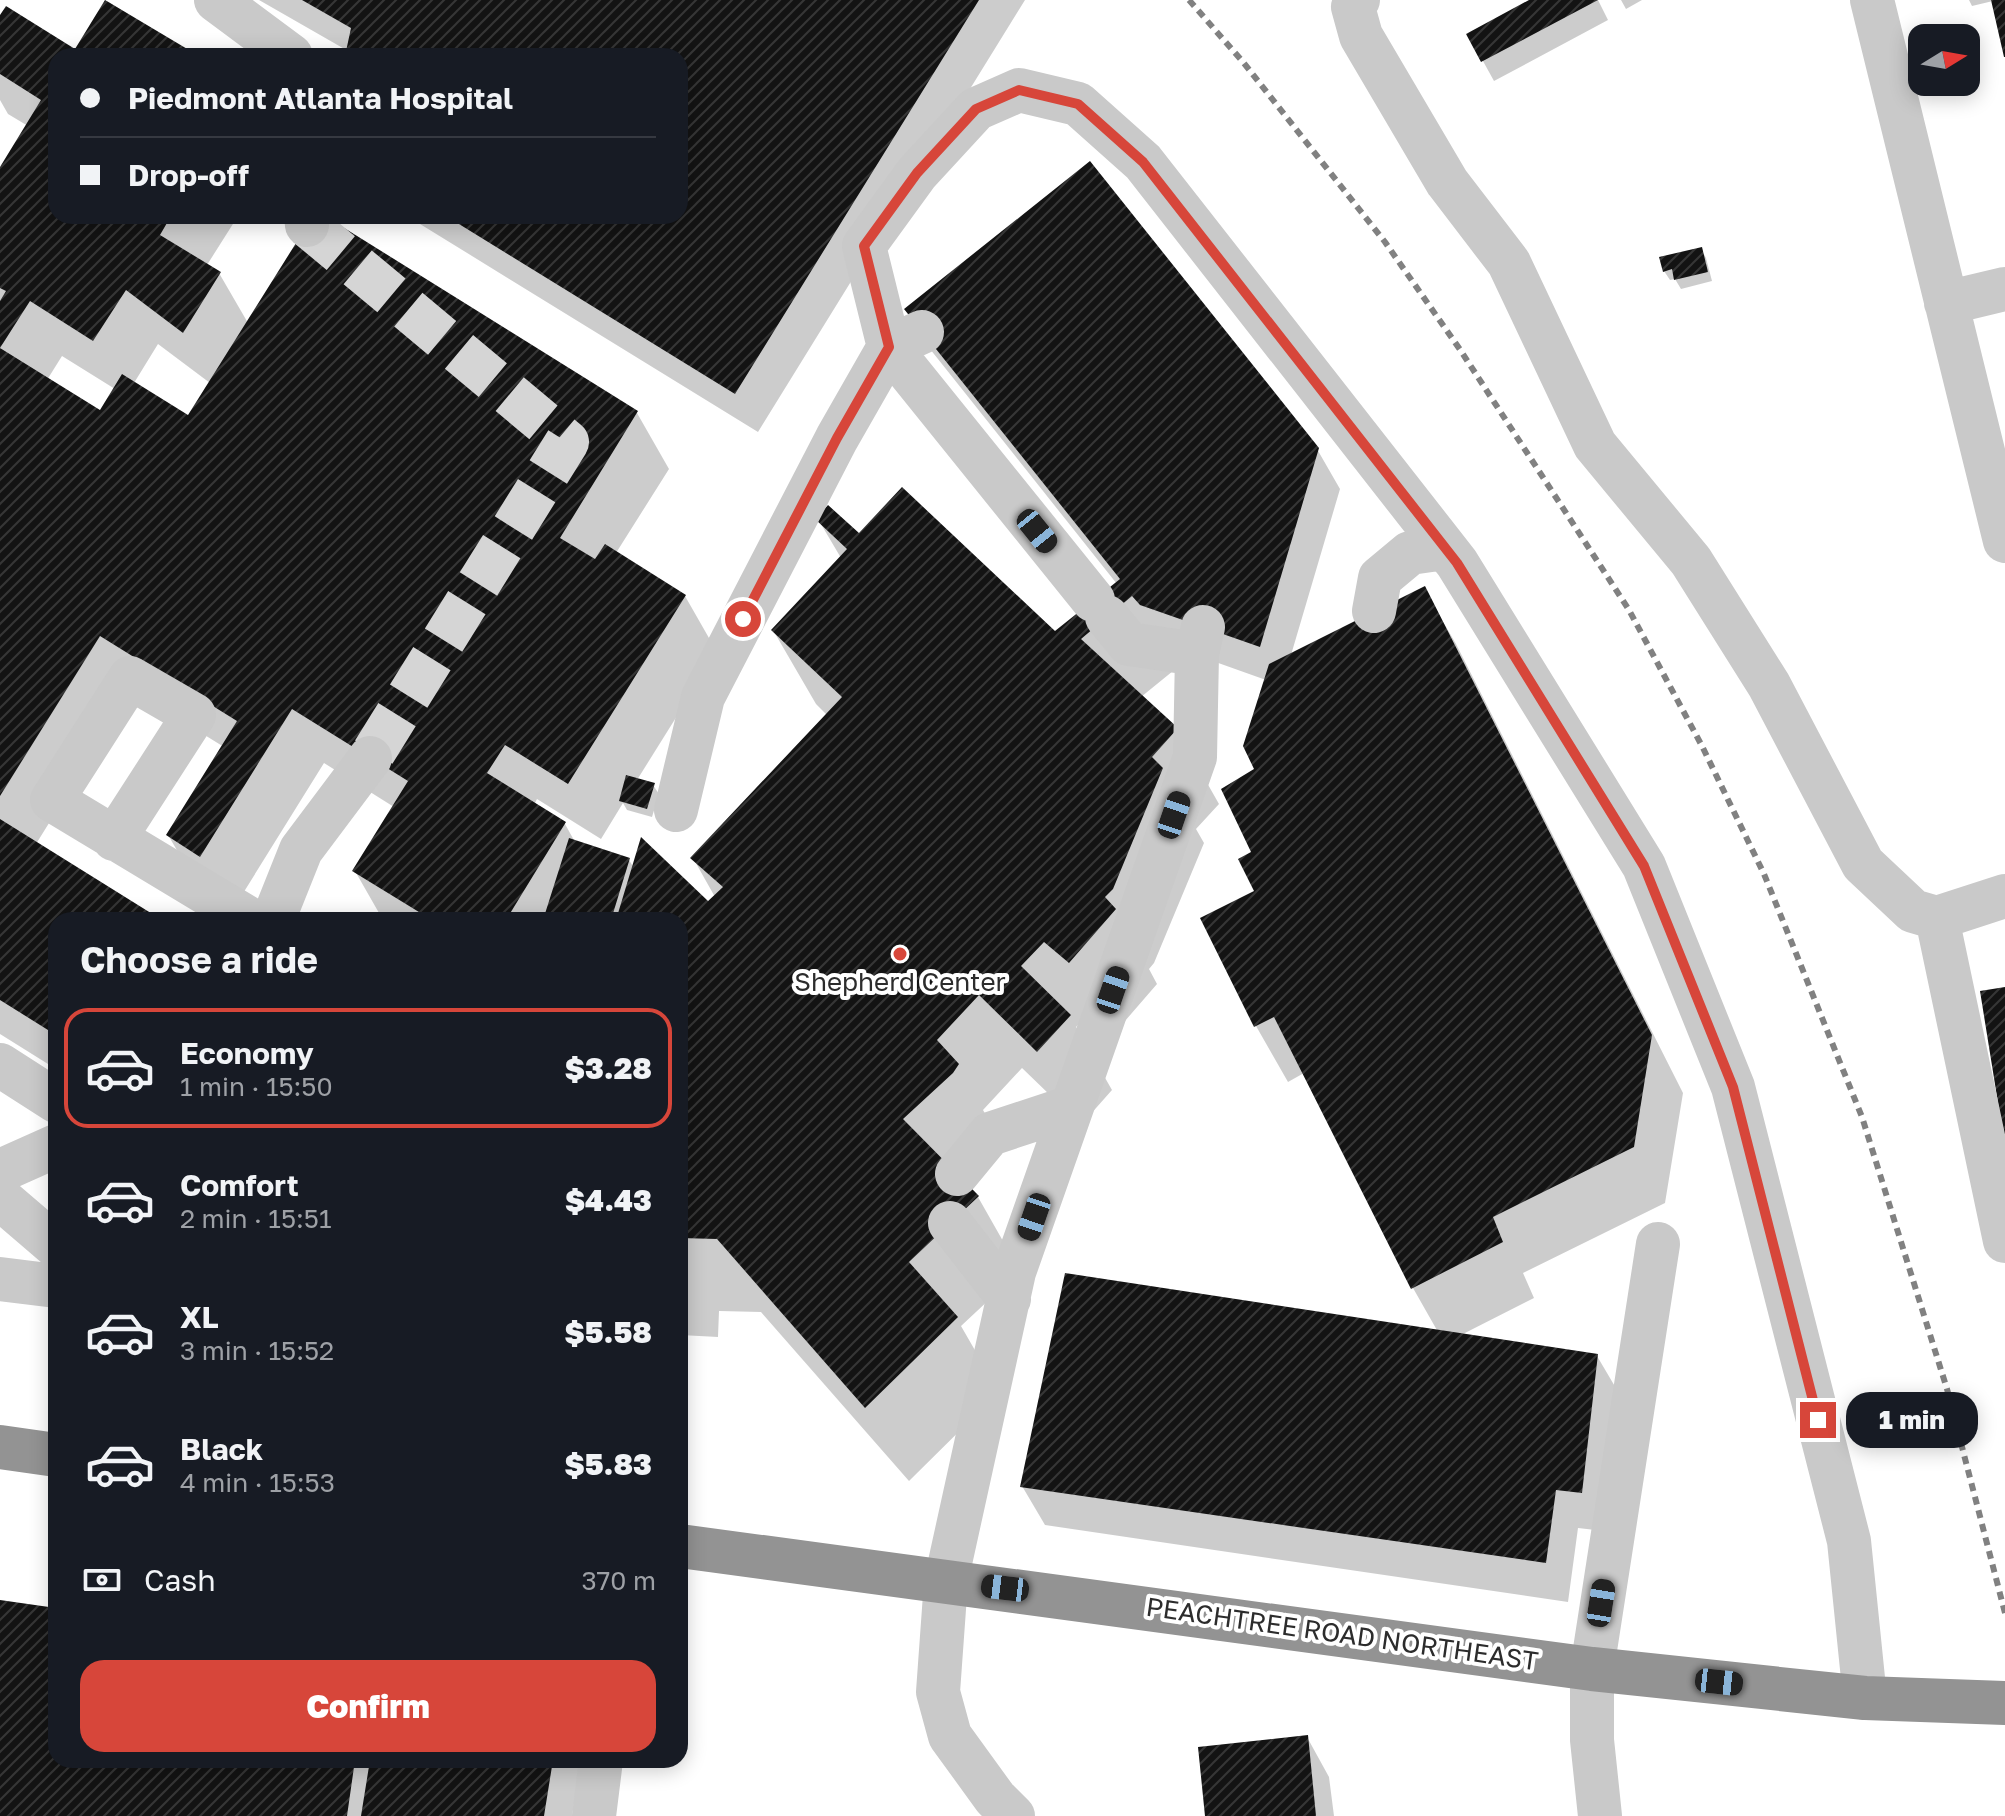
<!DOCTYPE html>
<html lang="en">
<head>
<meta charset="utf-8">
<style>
	body { margin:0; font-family:"Golos Text",sans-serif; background:#242831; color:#f1f3f6; height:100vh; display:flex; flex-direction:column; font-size:30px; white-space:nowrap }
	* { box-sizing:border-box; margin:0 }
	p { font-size:26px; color:#9ea1a6 }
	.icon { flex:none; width:44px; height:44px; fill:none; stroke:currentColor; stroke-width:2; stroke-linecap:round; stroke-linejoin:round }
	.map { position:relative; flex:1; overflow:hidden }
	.sheet { position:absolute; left:48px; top:912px; width:640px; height:856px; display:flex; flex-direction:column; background:#171b24; border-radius:24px; box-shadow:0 4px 20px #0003 }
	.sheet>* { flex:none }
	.hud { position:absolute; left:48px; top:48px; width:640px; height:176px; border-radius:24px; box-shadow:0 4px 20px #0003; display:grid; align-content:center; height:176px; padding:0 32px; background:#171b24 }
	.needle { width:52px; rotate:79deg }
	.controls { position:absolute; left:1908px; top:24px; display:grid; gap:16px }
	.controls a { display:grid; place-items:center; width:72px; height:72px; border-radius:16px; background:#171b24; box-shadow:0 4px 20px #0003; font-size:40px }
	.end { position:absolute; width:36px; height:36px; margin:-18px; border:10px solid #d7463a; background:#fff; box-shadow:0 0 0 4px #fff }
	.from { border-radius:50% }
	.bubble { position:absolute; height:56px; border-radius:24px; background:#171b24; box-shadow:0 4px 20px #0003; font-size:26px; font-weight:800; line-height:56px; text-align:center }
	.car { position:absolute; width:24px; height:48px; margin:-24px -12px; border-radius:10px; box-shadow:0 0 6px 2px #0007; background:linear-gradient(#222 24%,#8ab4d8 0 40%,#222 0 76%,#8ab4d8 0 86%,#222 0) }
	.hud b { display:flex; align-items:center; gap:28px; height:76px; font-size:30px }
	.hud b+b { border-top:2px solid #363941 }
	.hud i { width:20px; height:20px; background:#f1f3f6 }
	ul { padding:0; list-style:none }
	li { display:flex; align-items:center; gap:24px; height:120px; margin:0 16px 12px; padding:0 16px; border:4px solid transparent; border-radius:24px }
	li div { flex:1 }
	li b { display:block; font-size:30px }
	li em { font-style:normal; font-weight:800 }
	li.selected { border-color:#d7463a }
	li>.icon { width:72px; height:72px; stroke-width:1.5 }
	h2 { padding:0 32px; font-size:36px; line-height:96px }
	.pay { display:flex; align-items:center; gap:20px; height:88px; padding:0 32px; font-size:30px }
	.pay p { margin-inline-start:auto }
	.primary-button { display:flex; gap:16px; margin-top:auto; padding:16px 32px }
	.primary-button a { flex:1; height:92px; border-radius:24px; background:#d7463a; color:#fff; font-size:32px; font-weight:800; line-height:92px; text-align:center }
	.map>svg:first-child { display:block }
</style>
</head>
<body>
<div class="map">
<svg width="2005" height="1816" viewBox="0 0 2005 1816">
	<defs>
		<pattern id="building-hatch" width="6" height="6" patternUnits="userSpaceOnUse" patternTransform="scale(2)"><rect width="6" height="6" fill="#131313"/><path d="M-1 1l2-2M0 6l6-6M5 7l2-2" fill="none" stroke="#363636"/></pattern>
	</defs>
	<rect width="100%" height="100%" fill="#fff"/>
	<path fill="#0003" fill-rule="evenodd" d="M 259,0 L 1025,0 L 758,432 L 407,216 L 680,216 L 680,56 L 347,56 L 348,51 Z
		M 1533,0 L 1598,0 L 1608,20 L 1494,81 L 1468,34 Z
		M 1621,0 L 1642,0 L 1626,9 Z
		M 1969,0 L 2005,0 L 2005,54 L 1993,1 L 1972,6 Z
		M 107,1 L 195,56 L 56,56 L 56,216 L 238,216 L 207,265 L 219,273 L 248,323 L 321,216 L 637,413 L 669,469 L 616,553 L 685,596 L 717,652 L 637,780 L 653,785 L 659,794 L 652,817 L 627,810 L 623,803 L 601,839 L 537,799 L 534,805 L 565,824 L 575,842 L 629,860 L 634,868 L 708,903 L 715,897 L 693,858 L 827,715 L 816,704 L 773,630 L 841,558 L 818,519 L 859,536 L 1055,633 L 1117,584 L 930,349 L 907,310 L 1317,449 L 1340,489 L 1291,655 L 1424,589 L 1456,644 L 1683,1093 L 1665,1203 L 1523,1273 L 1534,1298 L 1461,1335 L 1597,1356 L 1620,1395 L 1604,1531 L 1578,1528 L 1568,1602 L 1045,1525 L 1022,1486 L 1438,1332 L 1413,1288 L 1304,1073 L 1288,1082 L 1256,1026 L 1257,892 L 1254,852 L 1257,770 L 1266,680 L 1165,644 L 1173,671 L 1141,697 L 1177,730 L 1219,804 L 1196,829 L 1204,843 L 1154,963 L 1149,969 L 1157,984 L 1112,1036 L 1088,1015 L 1076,1027 L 1112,1090 L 1081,1125 L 1022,1068 L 983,1110 L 1000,1140 L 960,1180 L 978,1197 L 1020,1271 L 961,1326 L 999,1392 L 909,1481 L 761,1312 L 719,1311 L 718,1337 L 680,1335 L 680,920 L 383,920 L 355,871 L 394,807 L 324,763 L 232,911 L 201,891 L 168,835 L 224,747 L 132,690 L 36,844 L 159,920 L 56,920 L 56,1069 L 0,1034 L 0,170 L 28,126 L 8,114 L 0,100 L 0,19 L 75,52 ZM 158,344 L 210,383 L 189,418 L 134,383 ZM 62,356 L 115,389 L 100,413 L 47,380 Z
		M 1701,249 L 1706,258 L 1712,281 L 1681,289 L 1675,279 L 1670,280 L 1664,271 Z
		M 0,1602 L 56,1610 L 56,1760 L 581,1760 L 572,1816 L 0,1816 Z
		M 1307,1737 L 1329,1777 L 1334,1816 L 1207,1816 Z"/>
	<path fill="url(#building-hatch)" d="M 105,0 L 199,56 L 56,56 L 56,216 L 171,216 L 160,235 L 221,272 L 183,333 L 126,290 L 93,341 L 30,301 L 0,348 L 100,410 L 122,374 L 188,415 L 313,216 L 325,216 L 638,411 L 560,538 L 595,559 L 605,544 L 686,595 L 568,784 L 505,745 L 487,773 L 566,822 L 506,920 L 432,920 L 352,871 L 408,781 L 292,709 L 200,857 L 166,835 L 237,721 L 100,636 L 0,796 L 0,301 L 6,291 L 0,288 L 0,167 L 41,100 L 0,74 L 0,15 L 6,6 L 75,49 Z
		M 302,0 L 979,0 L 735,394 L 446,216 L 680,216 L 680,56 L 345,56 L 351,28 Z
		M 1529,0 L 1598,0 L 1481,62 L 1466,34 Z
		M 1991,0 L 2005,0 L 2005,57 L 2004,57 Z
		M 1090,161 L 1319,448 L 1260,647 L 1140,605 L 1132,596 L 1081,639 L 1178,728 L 1152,757 L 1163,768 L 1113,889 L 1105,897 L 1116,909 L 1069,963 L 1044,942 L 1021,966 L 1071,1015 L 1037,1052 L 979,995 L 937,1040 L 959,1064 L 953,1073 L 903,1119 L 979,1196 L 909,1262 L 958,1317 L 865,1408 L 717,1239 L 680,1238 L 680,920 L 616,920 L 641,837 L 708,901 L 723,887 L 690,858 L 842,697 L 771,630 L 847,549 L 815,519 L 828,505 L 859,533 L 902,487 L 1055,631 L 1120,579 L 904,309 Z
		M 1702,247 L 1708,272 L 1674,280 L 1672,269 L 1663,272 L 1659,257 Z
		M 1425,586 L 1652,1035 L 1634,1147 L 1493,1217 L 1503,1242 L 1411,1289 L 1274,1017 L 1254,1027 L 1200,918 L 1254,891 L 1238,859 L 1251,852 L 1221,789 L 1254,769 L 1243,746 L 1269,664 Z
		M 626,775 L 655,783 L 647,809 L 619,801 Z
		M 0,819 L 162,920 L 56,920 L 56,1035 L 0,1000 Z
		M 569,838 L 630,858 L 611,920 L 543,920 Z
		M 2005,987 L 2005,1134 L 2003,1134 L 1980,991 Z
		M 1065,1273 L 1598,1354 L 1582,1493 L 1556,1490 L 1546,1563 L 1020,1487 Z
		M 0,1600 L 56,1608 L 56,1760 L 355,1760 L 347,1816 L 0,1816 Z
		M 1308,1735 L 1316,1816 L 1205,1816 L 1198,1747 Z
		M 370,1760 L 553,1760 L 544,1816 L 361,1816 Z"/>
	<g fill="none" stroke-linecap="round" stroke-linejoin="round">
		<path stroke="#d5d5d5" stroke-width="44" stroke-dasharray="44 22" stroke-linecap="butt" d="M 307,225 L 567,442 L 370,758"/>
		<path stroke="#c9c9c9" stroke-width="44" d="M 216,0 L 291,56
			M 1358,0 L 1353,7 L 1361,36 L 1447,182 L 1509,263 L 1595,445 L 1691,561 L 1769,685 L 1863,864 L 1913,911 L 1937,918 L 2005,896
			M 1872,0 L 2005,541
			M 306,216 L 307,225
			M 1946,303 L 2005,289
			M 1093,600 L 889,347 L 864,246 L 917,173 L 976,109 L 1019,90 L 1078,104 L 1143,162 L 1457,563 L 1644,866 L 1733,1087 L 1849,1541 L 1865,1698
			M 1374,611 L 1380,578 L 1410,553 L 1445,548
			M 1107,617 L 1129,644 L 1197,654
			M 676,810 L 703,697 L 837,438 L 889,347 L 922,332
			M 114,839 L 194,715 L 130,678 L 52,800 L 251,920
			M 1937,918 L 2005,1241
			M 273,920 L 301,850 L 370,758
			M 0,1065 L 56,1101
			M 0,1171 L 56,1146
			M 957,1174 L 990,1134 L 1072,1107
			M 0,1198 L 56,1246
			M 950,1223 L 1009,1299
			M 0,1279 L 56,1286
			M 594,1816 L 601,1760
			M 1013,1816 L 995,1798 L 950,1736 L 938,1692 L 946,1581 L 1014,1272 L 1195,757 L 1197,654 L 1203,627
			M 1600,1816 L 1592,1740 L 1592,1669 L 1658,1244"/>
		<path stroke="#939393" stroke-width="44" d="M 0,1447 L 56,1455
			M 680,1546 L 1592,1669 L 1865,1698 L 2005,1703"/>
		<path stroke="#818181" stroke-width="6" stroke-dasharray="8 6" stroke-linecap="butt" d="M 1189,0 L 1243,62 L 1385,242 L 1461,351 L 1629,610 L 1702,746 L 1764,874 L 1862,1117 L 1947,1389 L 2005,1613"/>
	</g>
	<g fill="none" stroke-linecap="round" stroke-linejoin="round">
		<path stroke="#d7463a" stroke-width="10" d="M 743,619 L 837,438 L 889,347 L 864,246 L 917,173 L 976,109 L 1019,90 L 1078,104 L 1143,162 L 1457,563 L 1644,866 L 1733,1087 L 1818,1420"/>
	</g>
	<circle fill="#d7463a" stroke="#fff" stroke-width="3" cx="900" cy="954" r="8"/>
	<g text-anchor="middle" stroke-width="8" stroke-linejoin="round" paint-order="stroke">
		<g font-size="26" fill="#2c2c2c" stroke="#fff">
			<text x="900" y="991">Shepherd Center</text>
		</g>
		<g font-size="26" fill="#2c2c2c" stroke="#fff">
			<text transform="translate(1342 1634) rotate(8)" y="9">PEACHTREE ROAD NORTHEAST</text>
		</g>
	</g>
</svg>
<div class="controls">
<a><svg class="needle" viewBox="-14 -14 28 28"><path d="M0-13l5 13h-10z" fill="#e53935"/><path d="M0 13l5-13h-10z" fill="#9ea1a6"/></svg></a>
</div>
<i class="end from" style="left:743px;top:619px"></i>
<i class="end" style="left:1818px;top:1420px"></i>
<div class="bubble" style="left:1846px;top:1392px;width:132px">1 min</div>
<i class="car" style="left:1037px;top:531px;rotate:141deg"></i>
<i class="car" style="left:1174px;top:815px;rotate:19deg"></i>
<i class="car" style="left:1113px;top:990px;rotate:19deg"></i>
<i class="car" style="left:1034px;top:1217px;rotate:199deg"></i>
<i class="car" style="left:1005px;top:1588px;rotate:277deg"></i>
<i class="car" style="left:1601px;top:1603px;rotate:9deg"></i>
<i class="car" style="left:1719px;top:1682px;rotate:96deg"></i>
<div class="hud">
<b><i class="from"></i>Piedmont Atlanta Hospital</b>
<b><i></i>Drop-off</b>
</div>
<section class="sheet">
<h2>Choose a ride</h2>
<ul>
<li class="selected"><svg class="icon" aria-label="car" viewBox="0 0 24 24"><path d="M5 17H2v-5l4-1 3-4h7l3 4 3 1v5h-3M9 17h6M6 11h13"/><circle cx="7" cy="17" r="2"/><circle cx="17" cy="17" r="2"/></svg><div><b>Economy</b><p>1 min · 15:50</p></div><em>$3.28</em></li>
<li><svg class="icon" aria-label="car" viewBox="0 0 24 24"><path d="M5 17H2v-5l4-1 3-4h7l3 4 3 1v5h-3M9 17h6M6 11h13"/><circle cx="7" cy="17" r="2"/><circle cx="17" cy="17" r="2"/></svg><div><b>Comfort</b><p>2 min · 15:51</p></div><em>$4.43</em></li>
<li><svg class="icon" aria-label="car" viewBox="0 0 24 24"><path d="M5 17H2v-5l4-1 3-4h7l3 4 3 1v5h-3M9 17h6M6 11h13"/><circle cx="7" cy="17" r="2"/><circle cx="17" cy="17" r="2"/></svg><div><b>XL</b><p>3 min · 15:52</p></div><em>$5.58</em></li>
<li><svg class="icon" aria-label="car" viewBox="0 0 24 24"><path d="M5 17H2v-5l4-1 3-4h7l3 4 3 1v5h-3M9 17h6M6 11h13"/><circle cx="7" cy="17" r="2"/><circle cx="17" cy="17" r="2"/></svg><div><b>Black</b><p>4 min · 15:53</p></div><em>$5.83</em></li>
</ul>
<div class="pay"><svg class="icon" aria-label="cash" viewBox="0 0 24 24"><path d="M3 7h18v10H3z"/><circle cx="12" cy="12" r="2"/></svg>Cash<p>370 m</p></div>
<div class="primary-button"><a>Confirm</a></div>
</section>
</div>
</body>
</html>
